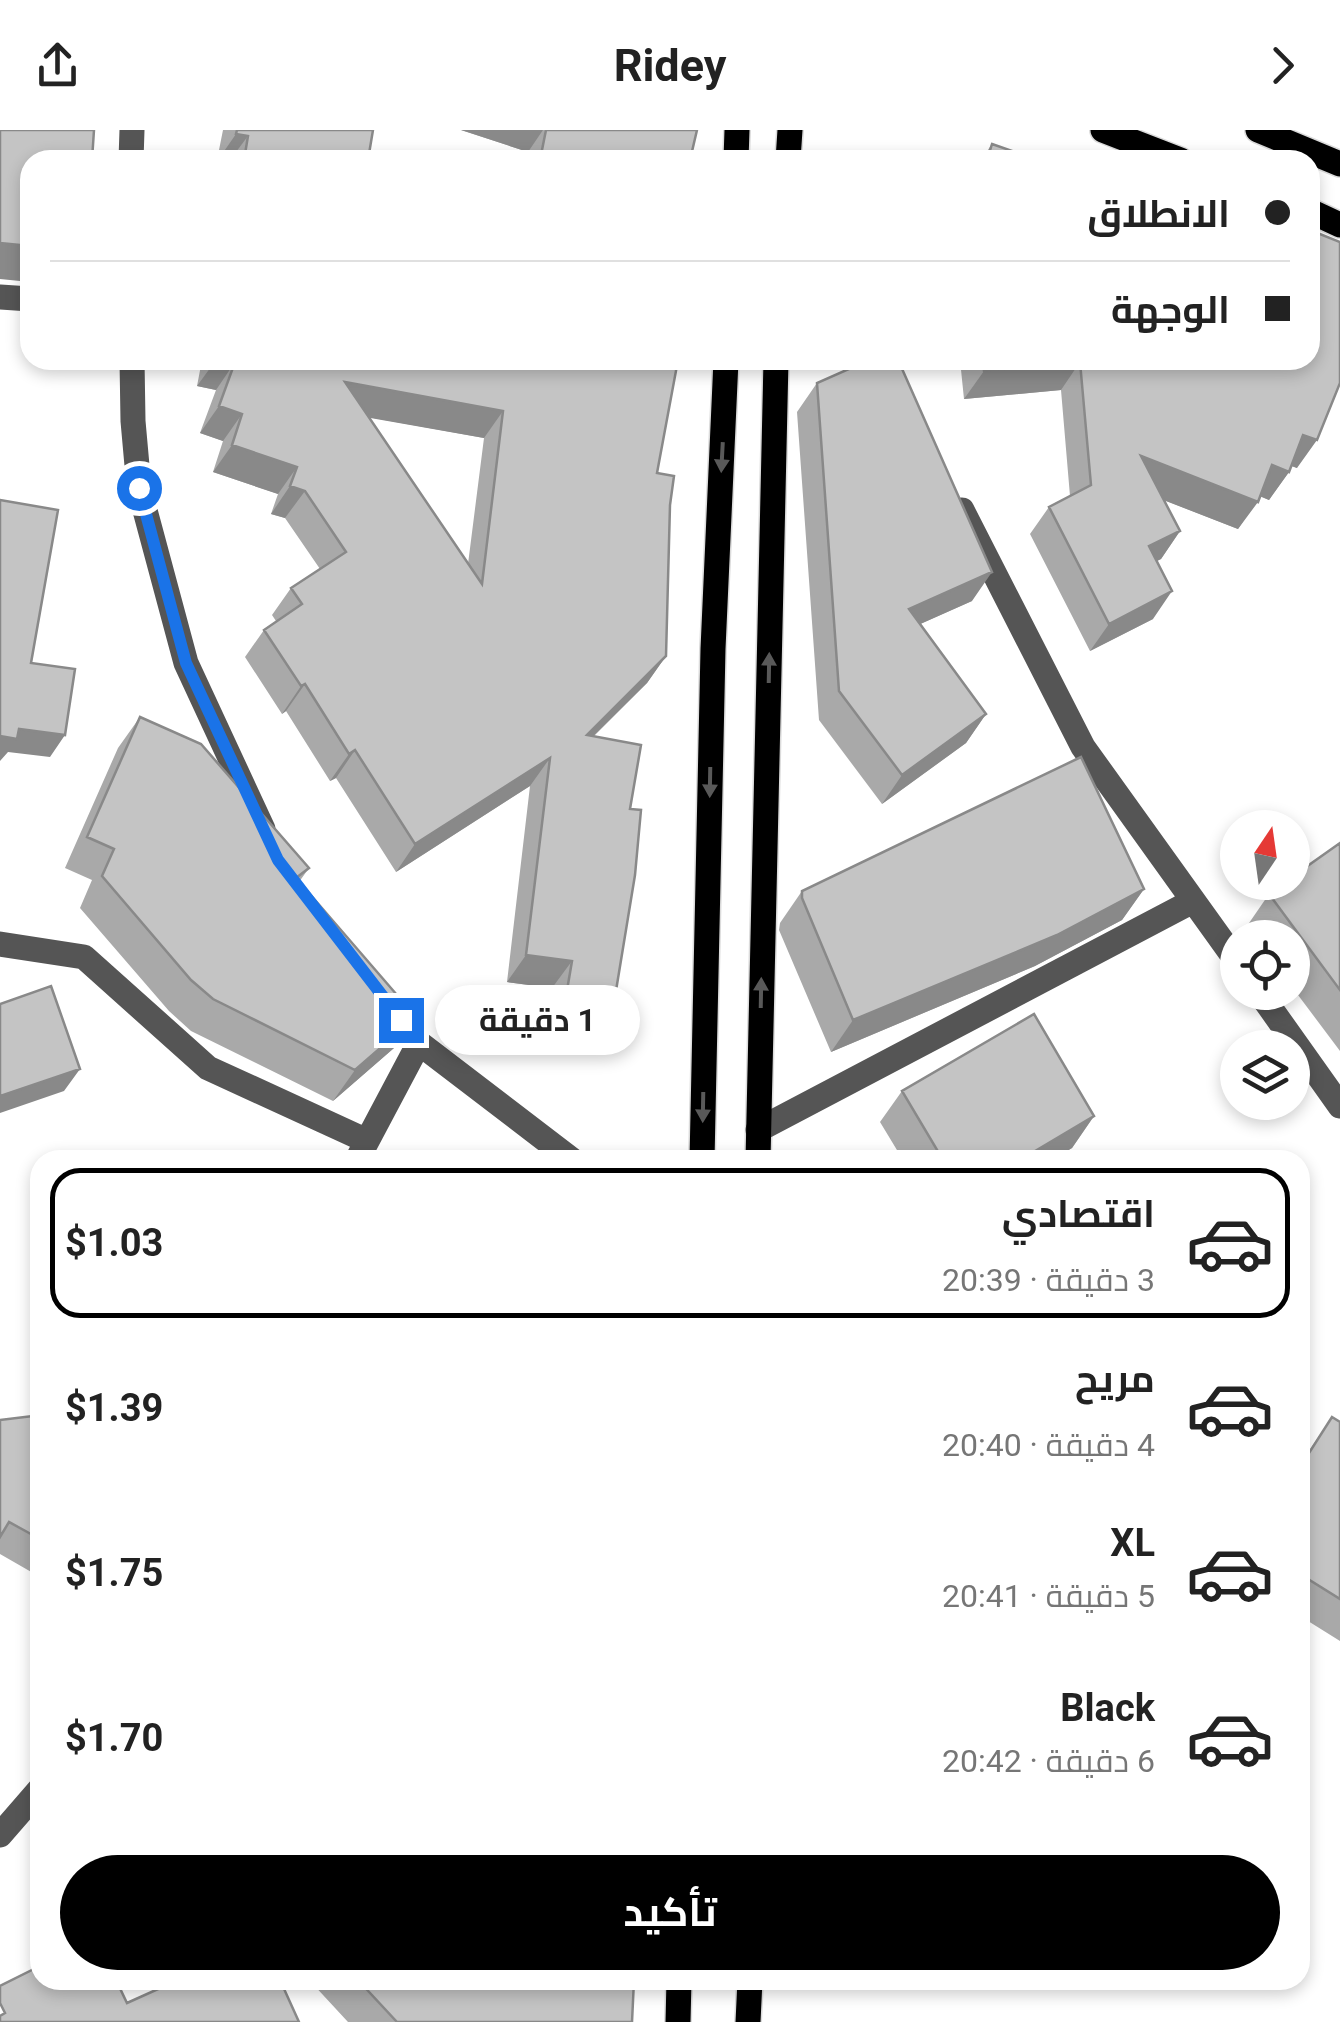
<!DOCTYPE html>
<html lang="ar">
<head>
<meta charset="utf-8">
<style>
	body { margin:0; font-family:Roboto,Cairo,sans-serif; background:#f6f6f6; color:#222; direction:rtl; height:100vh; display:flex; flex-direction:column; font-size:38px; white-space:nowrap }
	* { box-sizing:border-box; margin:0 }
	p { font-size:32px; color:#767676 }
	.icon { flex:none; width:55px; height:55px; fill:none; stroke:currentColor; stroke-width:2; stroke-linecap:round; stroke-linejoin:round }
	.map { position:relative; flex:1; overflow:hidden; direction:ltr }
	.drawer { position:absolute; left:30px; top:1020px; width:1280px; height:840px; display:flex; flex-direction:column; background:#fff; border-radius:30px; box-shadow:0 5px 15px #0003; direction:rtl }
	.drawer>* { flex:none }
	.top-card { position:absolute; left:20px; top:20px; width:1300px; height:220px; border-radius:30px; box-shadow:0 5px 15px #0003; direction:rtl; display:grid; align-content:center; height:220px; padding:0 30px; background:#fff }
	.needle { width:65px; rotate:13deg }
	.tools { position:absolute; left:1220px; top:680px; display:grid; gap:20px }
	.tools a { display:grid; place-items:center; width:90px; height:90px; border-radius:50%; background:#fff; box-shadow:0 5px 15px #0003; font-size:50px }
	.end { position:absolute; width:45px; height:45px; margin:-22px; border:12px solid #1a73e8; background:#fff; box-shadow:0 0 0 5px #fff }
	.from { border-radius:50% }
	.bubble { position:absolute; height:70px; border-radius:35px; background:#fff; box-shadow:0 5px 15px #0003; font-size:32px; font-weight:700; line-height:70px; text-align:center; direction:rtl }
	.top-card b { display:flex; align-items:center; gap:35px; height:95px; font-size:38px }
	.top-card b+b { border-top:2px solid #e0e0e0 }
	.top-card i { width:25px; height:25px; background:#222 }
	ul { padding:18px 0 0; list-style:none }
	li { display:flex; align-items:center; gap:30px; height:150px; margin:0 20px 15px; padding:0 10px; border:5px solid transparent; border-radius:30px }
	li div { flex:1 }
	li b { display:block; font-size:38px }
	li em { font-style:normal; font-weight:700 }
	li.selected { border-color:#000 }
	li>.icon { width:90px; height:90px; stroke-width:1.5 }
	.primary-button { display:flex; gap:20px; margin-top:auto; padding:20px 30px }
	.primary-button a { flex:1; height:115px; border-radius:60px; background:#000; color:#fff; font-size:40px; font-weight:700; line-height:115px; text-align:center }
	header { display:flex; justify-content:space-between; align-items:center; height:130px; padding:0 30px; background:#fff; font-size:45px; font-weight:700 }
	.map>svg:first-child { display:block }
</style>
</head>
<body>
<header><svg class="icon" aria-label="forward" viewBox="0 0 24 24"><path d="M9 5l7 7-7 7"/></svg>Ridey<svg class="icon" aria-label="share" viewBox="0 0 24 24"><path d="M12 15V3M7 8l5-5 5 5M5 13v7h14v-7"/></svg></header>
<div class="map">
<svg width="1340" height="1892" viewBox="0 0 1340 1892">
	<rect width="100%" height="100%" fill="#fff"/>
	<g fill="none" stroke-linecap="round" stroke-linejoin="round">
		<g stroke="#dbdbdb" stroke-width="28">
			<path id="major" d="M 1103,0 L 1180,30
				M 1258,0 L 1340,34
				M 736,30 L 737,0
				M 788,30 L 790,0
				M 1310,81 L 1340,95
				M 702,1030 L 713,519 L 726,230
				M 758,1030 L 776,230
				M 678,1892 L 679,1850
				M 748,1892 L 750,1850"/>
		</g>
		<path stroke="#555" stroke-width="25" d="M 131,30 L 132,0
			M 0,167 L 30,169
			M 132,230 L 133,291 L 139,358 L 186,533 L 263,699
			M 962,380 L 1083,617 L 1238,833
			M 0,814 L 84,827 L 208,938 L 365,1010
			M 1259,862 L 1340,976
			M 388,873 L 419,913
			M 758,1000 L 1193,771
			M 357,1030 L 419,913 L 572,1030
			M 0,1705 L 40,1659"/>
		<use href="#major" stroke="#000" stroke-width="25"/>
	</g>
	<path fill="#a9a9a9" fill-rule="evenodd" d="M 223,0 L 373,0 L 368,30 L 217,30 Z
		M 461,0 L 697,0 L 690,30 L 526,30 L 528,22 Z
		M 992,14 L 1038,30 L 981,30 Z
		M 202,230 L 678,230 L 657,343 L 670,375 L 666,526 L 647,553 L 594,606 L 630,679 L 612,885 L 593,912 L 545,905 L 552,858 L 507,852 L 530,656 L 396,742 L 336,648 L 330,651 L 286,581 L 282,584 L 245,527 L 264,500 L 276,491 L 272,485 L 291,458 L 320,439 L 285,388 L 271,384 L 278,364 L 213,342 L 223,311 L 200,303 L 216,260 L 197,256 ZM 368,287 L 484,308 L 468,434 Z
		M 960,230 L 1310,230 L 1297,338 L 1291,336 L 1289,342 L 1269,370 L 1260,366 L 1238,399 L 1164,370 L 1180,401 L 1161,429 L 1157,431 L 1153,489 L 1090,521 L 1030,404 L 1049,377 L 1070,366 L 1061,260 L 964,269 Z
		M 817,253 L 972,471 L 920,494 L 986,584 L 966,613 L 882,674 L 819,590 L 797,282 Z
		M 140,587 L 309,738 L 299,752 L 394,918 L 333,971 L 191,901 L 169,881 L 80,778 L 92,750 L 65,738 L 118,618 Z
		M 1340,713 L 1340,921 L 1292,857 L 1292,808 L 1256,808 L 1247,796 L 1269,764 Z
		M 1144,759 L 1122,790 L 1035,836 L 831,922 L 779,800 L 780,793 L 802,761 Z
		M 902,961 L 1094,986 L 1072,1018 L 1052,1030 L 903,1030 L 880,992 Z
		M 40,1286 L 40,1447 L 0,1424 L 0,1290 Z
		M 1332,1287 L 1340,1292 L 1340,1511 L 1300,1486 L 1300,1334 Z
		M 312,1850 L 634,1850 L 632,1892 L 348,1892 L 311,1852 Z"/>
	<path fill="#898989" d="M 461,0 L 543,0 L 528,22 Z
		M 236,4 L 248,6 L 230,30 L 218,30 Z
		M 0,113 L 30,116 L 30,152 L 0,149 Z
		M 216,230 L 235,232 L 216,260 L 197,256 Z
		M 1080,232 L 1061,260 L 964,269 L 984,241 Z
		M 345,252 L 503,281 L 484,308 L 325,280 Z
		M 219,276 L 242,284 L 223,311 L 200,303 Z
		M 1303,305 L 1317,310 L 1297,338 L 1284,333 Z
		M 232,315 L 297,337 L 278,364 L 213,342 Z
		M 1141,326 L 1258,372 L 1238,399 L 1122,354 Z
		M 1272,335 L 1289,342 L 1269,370 L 1252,363 Z
		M 290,356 L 305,361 L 285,388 L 271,384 Z
		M 1180,401 L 1161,429 L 1130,444 L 1149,416 Z
		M 992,442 L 972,471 L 889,508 L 909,479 Z
		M 1172,461 L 1153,489 L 1090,521 L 1109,494 Z
		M 666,526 L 647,553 L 567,632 L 587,605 Z
		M 305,554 L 286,581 L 282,584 L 301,556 Z
		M 986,584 L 966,613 L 882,674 L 902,645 Z
		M 19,599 L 65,605 L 50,627 L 8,622 L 0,631 L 0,606 Z
		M 355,620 L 336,648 L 330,651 L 349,624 Z
		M 550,628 L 530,656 L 396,742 L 415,714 Z
		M 1144,759 L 1122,790 L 1035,836 L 831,922 L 853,890 Z
		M 526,825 L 572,831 L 552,858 L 507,852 Z
		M 564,878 L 612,885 L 593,912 L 545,905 Z
		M 416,887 L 394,918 L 333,971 L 355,940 Z
		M 80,939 L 64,961 L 0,983 L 0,966 Z
		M 1094,986 L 1072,1018 L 1052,1030 L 1020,1030 Z"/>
	<path fill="#c4c4c4" stroke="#898989" stroke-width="2.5" fill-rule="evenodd" d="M 0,0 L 94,0 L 92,30 L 30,30 L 30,116 L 0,113 Z
		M 237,0 L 373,0 L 368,30 L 244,30 L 248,6 L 236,4 Z
		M 546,0 L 697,0 L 690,30 L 540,30 Z
		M 992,14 L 1038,30 L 987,30 Z
		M 1310,100 L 1340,112 L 1340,253 L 1317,310 L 1303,305 L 1289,342 L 1272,335 L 1258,372 L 1141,326 L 1180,401 L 1149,416 L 1172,461 L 1109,494 L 1049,377 L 1091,355 L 1080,232 L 984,241 L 982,230 L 1310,230 Z
		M 221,230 L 678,230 L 657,343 L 674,346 L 670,375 L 666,526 L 587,605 L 641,615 L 630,679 L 641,680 L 635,745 L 612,885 L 564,878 L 572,831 L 526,825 L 550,628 L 415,714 L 355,620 L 349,624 L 305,554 L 301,556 L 264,500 L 302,474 L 291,458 L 346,422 L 305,361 L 290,356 L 297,337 L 232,315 L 242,284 L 219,276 L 235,232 ZM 345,252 L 503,281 L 482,454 Z
		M 869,230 L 897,230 L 899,232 L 992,442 L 909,479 L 986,584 L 902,645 L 839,561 L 817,253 Z
		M 0,370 L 58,380 L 31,533 L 75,539 L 65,605 L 19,599 L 17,609 L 0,606 Z
		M 140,587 L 201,614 L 309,738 L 296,748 L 416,887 L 355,940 L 213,869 L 191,850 L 102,746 L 114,719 L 87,707 Z
		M 1081,627 L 1144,759 L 1057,805 L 853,890 L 802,768 L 802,761 Z
		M 1340,713 L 1340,860 L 1269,764 L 1285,752 L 1292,752 L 1292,747 Z
		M 51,856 L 80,939 L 0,966 L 0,874 Z
		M 1034,884 L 1094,986 L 1020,1030 L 943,1030 L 902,961 Z
		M 33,1286 L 40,1286 L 40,1409 L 9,1392 L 0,1407 L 0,1290 Z
		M 1332,1287 L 1340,1292 L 1340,1469 L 1300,1444 L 1300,1337 Z
		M 40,1836 L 40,1850 L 116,1850 L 127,1873 L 178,1850 L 280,1850 L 299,1892 L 0,1892 L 0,1886 L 5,1883 L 0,1873 L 0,1856 Z
		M 358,1850 L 634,1850 L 632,1892 L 397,1892 Z"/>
	<defs><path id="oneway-solid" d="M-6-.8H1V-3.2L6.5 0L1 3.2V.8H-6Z" transform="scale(2.5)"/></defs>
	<g fill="#595959">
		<use href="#oneway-solid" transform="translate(722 327) rotate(93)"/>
		<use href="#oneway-solid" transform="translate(769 538) rotate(-89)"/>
		<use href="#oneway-solid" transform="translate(710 652) rotate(91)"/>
		<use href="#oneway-solid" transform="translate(761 863) rotate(-89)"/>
		<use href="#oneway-solid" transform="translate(703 977) rotate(91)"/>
	</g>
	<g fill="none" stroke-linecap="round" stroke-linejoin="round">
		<path stroke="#1a73e8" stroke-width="12" d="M 139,358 L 186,533 L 278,730 L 401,890"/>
	</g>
</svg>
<div class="tools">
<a><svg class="needle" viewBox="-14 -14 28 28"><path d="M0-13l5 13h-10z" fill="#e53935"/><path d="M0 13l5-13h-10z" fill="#767676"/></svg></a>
<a><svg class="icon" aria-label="locate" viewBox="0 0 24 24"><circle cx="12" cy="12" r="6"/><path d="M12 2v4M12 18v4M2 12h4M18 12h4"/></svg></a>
<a><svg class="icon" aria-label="layers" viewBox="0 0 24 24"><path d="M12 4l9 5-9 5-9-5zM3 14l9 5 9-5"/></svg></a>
</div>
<i class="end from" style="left:139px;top:358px"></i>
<i class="end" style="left:401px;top:890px"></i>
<div class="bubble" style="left:435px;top:855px;width:205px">1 دقيقة</div>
<div class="top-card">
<b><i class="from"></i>الانطلاق</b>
<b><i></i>الوجهة</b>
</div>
<section class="drawer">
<ul>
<li class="selected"><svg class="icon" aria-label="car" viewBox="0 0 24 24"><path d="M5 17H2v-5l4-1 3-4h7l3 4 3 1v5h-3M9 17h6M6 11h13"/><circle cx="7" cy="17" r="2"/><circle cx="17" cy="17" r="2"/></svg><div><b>اقتصادي</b><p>3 دقيقة · 20:39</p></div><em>$1.03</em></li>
<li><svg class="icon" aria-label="car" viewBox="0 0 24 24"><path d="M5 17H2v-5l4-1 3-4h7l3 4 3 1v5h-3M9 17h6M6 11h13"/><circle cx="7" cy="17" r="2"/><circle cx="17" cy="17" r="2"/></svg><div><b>مريح</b><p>4 دقيقة · 20:40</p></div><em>$1.39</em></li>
<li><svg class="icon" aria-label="car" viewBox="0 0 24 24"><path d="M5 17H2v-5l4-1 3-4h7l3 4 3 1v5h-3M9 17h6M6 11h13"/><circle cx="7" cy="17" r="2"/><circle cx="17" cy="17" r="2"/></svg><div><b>XL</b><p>5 دقيقة · 20:41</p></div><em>$1.75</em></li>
<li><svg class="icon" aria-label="car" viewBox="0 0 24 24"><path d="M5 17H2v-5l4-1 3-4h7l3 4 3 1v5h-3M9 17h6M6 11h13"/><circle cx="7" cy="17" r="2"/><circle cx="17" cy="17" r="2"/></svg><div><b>Black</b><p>6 دقيقة · 20:42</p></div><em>$1.70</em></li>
</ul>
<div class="primary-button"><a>تأكيد</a></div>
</section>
</div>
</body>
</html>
